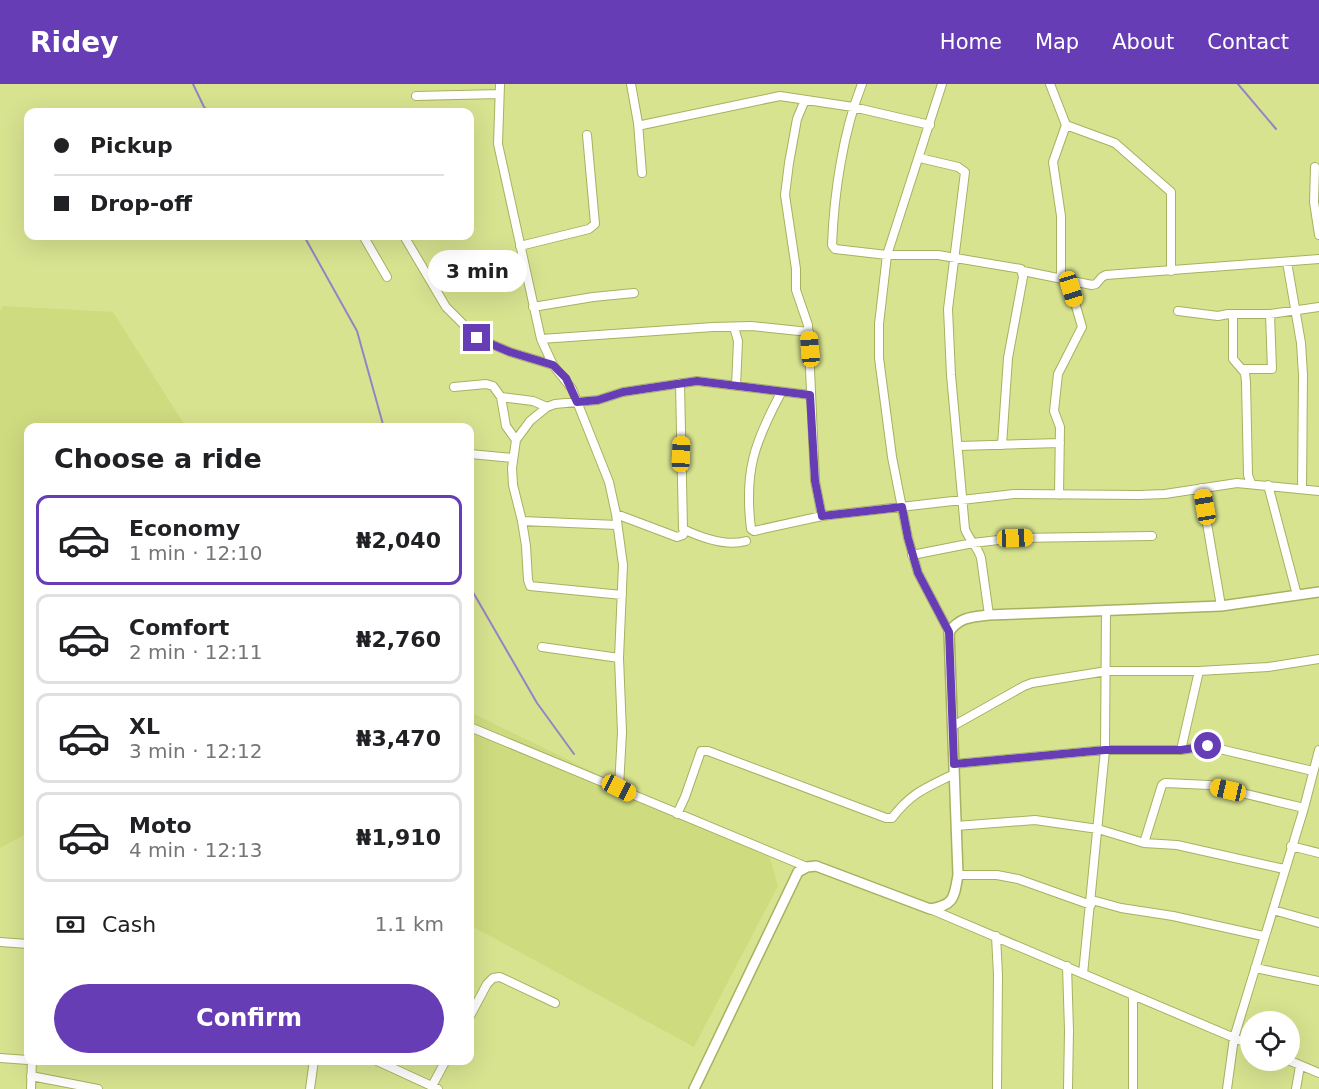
<!DOCTYPE html>
<html lang="en">
<head>
<meta charset="utf-8">
<style>
	body { margin:0; font-family:"DejaVu Sans",sans-serif; background:#f2f2f2; color:#202124; height:100vh; display:flex; flex-direction:column; font-size:22px; white-space:nowrap }
	* { box-sizing:border-box; margin:0 }
	p { font-size:20px; color:#757577 }
	.icon { flex:none; width:33px; height:33px; fill:none; stroke:currentColor; stroke-width:2; stroke-linecap:round; stroke-linejoin:round }
	.map { position:relative; flex:1; overflow:hidden }
	.sheet { position:absolute; left:24px; top:339px; width:450px; height:642px; display:flex; flex-direction:column; background:#fff; border-radius:12px; box-shadow:0 6px 24px #0002 }
	.sheet>* { flex:none }
	.guide { position:absolute; left:24px; top:24px; width:450px; height:132px; border-radius:12px; box-shadow:0 6px 24px #0002; display:grid; align-content:center; height:132px; padding:0 30px; background:#fff }
	.buttons { position:absolute; left:1240px; top:927px; display:grid; gap:12px }
	.buttons a { display:grid; place-items:center; width:60px; height:60px; border-radius:50%; background:#fff; box-shadow:0 6px 24px #0002; font-size:30px }
	.end { position:absolute; width:27px; height:27px; margin:-14px; border:8px solid #673db5; background:#fff; box-shadow:0 0 0 3px #fff }
	.from { border-radius:50% }
	.bubble { position:absolute; height:42px; border-radius:21px; background:#fff; box-shadow:0 6px 24px #0002; font-size:20px; font-weight:700; line-height:42px; text-align:center }
	.car { position:absolute; width:18px; height:36px; margin:-18px -9px; border-radius:8px; box-shadow:0 0 4px 2px #0007; background:linear-gradient(#f5c518 24%,#345 0 40%,#f5c518 0 76%,#345 0 86%,#f5c518 0) }
	.guide b { display:flex; align-items:center; gap:21px; height:57px; font-size:22px }
	.guide b+b { border-top:2px solid #e0e0e0 }
	.guide i { width:15px; height:15px; background:#202124 }
	ul { padding:0; list-style:none }
	li { display:flex; align-items:center; gap:18px; height:90px; margin:0 12px 9px; padding:0 18px; border:3px solid #e0e0e0; border-radius:12px }
	li div { flex:1 }
	li b { display:block; font-size:22px }
	li em { font-style:normal; font-weight:700 }
	li.on { border-color:#673db5 }
	li>.icon { width:54px; height:54px; stroke-width:1.5 }
	h2 { padding:0 30px; font-size:27px; line-height:72px }
	.pay { display:flex; align-items:center; gap:15px; height:66px; padding:0 30px; font-size:22px }
	.pay p { margin-inline-start:auto }
	.action { display:flex; gap:12px; margin-top:auto; padding:12px 30px }
	.action a { flex:1; height:69px; border-radius:36px; background:#673db5; color:#fff; font-size:24px; font-weight:700; line-height:69px; text-align:center }
	header { display:flex; align-items:center; gap:36px; box-sizing:border-box; height:84px; padding:0 30px; background:#673db5; color:#fff }
	header strong { font-size:28px }
	nav { display:flex; gap:33px; margin-inline-start:auto; font-size:21px }
	.map>svg:first-child { display:block }
</style>
</head>
<body>
<header>
<strong>Ridey</strong>
<nav><a>Home</a><a>Map</a><a>About</a><a>Contact</a></nav>
</header>
<div class="map">
<svg width="1319" height="1005" viewBox="0 0 1319 1005">
	<rect width="100%" height="100%" fill="#d8e390"/>
	<path fill="#cfdb7f" d="M 3,222 L 113,228 L 186,343 L 28,344 L 28,749 L 0,764 L 0,227 Z
		M 470,628 L 770,774 L 778,802 L 694,963 L 470,841 Z"/>
	<g fill="none" stroke-linecap="round" stroke-linejoin="round">
		<path stroke="#9484c6" stroke-width="2" d="M 193,0 L 204,23 L 209,28
			M 1238,0 L 1276,45
			M 304,152 L 357,247 L 384,344
			M 470,503 L 537,619 L 574,670"/>
		<g stroke="#a7b160" stroke-width="10">
			<path id="minor" d="M 500,0 L 498,60 L 541,255 L 553,281 L 572,305 L 609,398 L 616,430 L 623,481 L 619,574 L 622,648 L 619,703
				M 631,0 L 638,39 L 642,89
				M 862,0 C 843,48 834,109 832,161 L 835,165 L 887,171 L 938,171 L 1021,185 L 1023,193 L 1008,274 L 1002,361
				M 942,0 L 887,171 L 879,240 L 879,274 L 892,373 L 908,454 L 918,489 L 949,548
				M 1050,0 L 1066,41 L 1115,59 L 1171,108 L 1171,187
				M 416,12 L 499,10
				M 805,16 L 797,35 L 789,79 L 785,111 L 796,185 L 796,206 L 808,241 L 815,397 L 822,432
				M 638,39 L 642,41 L 780,12 L 853,23 L 930,41
				M 920,74 L 958,83 L 965,88 L 948,225 L 951,291 L 965,445 C 969,456 978,463 981,474 L 989,531
				M 1315,83 L 1314,118 L 1319,151
				M 366,152 L 365,155 L 387,193
				M 404,152 L 446,223 L 477,254 L 510,268 L 553,281
				M 520,162 L 589,145 L 595,140 L 587,51
				M 1287,178 L 1301,259 L 1303,291 L 1302,405
				M 1023,187 L 1092,201 L 1096,200 L 1102,193 L 1106,191 L 1319,175
				M 533,223 L 593,213 L 634,209
				M 1178,227 L 1218,232 L 1228,230 L 1233,232 L 1233,275 L 1245,289 L 1246,298 L 1248,391 L 1251,399
				M 1230,230 L 1270,230 L 1319,223
				M 734,243 L 738,257 L 736,302
				M 541,255 L 713,243 L 751,242 L 809,248
				M 1243,285 L 1272,285 L 1270,230
				M 680,299 L 683,445 C 700,453 726,463 746,457
				M 454,303 L 486,300 L 493,302 L 501,313 L 506,342 L 516,356
				M 781,309 C 754,359 744,388 751,445 L 754,447 L 822,432 L 1014,410 L 1139,411 L 1165,410 L 1237,399 L 1319,407
				M 501,313 L 533,317 L 547,323
				M 958,362 L 1060,359
				M 470,370 L 513,374
				M 1268,401 L 1297,511
				M 1201,404 L 1221,522
				M 1059,411 L 1060,343 L 1054,327 L 1058,290 L 1082,243 L 1071,205 L 1061,195 L 1061,132 L 1053,78 L 1066,41
				M 616,430 L 677,453 L 683,451 L 684,446
				M 522,437 L 526,462 L 528,496 L 530,502 L 622,511
				M 617,441 L 522,437 L 513,401 L 512,384 L 516,356 L 530,337 L 547,323 L 555,320 L 598,316 L 623,308 L 697,297 L 810,311
				M 912,471 L 973,459 L 1015,454 L 1152,452
				M 542,563 L 619,574
				M 953,642 L 1024,602 L 1032,599 L 1107,587 L 1199,587 L 1268,583 L 1319,575
				M 470,643 L 807,783
				M 1181,666 L 1199,587
				M 954,680 L 1105,666 L 1181,666 L 1207,662 L 1313,687
				M 677,730 L 685,713 L 701,667 L 708,667 L 886,734 L 892,734 C 912,708 926,704 954,690
				M 956,742 L 1035,736 L 1098,745 L 1144,759 L 1177,761 L 1284,785
				M 1144,759 L 1162,701 L 1165,699 L 1209,701 L 1304,724
				M 1291,762 L 1319,769
				M 958,791 L 997,791 L 1018,795 L 1091,821
				M 1092,816 L 1121,824 L 1173,832 L 1263,852
				M 930,825 L 1251,961
				M 1273,826 L 1319,839
				M 996,852 L 998,891 L 997,1005
				M 0,858 L 28,860
				M 1067,882 L 1069,946 L 1068,1005
				M 1255,884 L 1319,897
				M 1083,890 L 1105,666 L 1106,526
				M 1133,912 L 1133,1005
				M 470,932 L 487,900 L 493,894 L 500,893 L 555,919
				M 0,974 L 28,976
				M 375,976 L 438,1005
				M 1288,976 L 1319,989
				M 31,992 L 98,1005
				M 432,1002 L 446,976
				M 31,1005 L 32,976
				M 310,1005 L 314,976
				M 1227,1005 L 1234,954 L 1304,724 L 1319,666
				M 1296,1005 L 1300,982"/>
		</g>
		<g stroke="#a7b160" stroke-width="12">
			<path id="tertiary" d="M 694,1005 L 798,788 L 807,783 L 816,782 L 930,825 C 955,821 954,813 958,791 L 949,548 C 960,533 971,533 989,531 L 1221,522 L 1319,508"/>
		</g>
		<use href="#minor" stroke="#fff" stroke-width="8"/>
		<use href="#tertiary" stroke="#fff" stroke-width="9"/>
	</g>
	<g fill="none" stroke-linecap="round" stroke-linejoin="round">
		<path stroke="#673db5" stroke-width="8" d="M 477,254 L 510,268 L 553,281 L 566,294 L 577,318 L 598,316 L 623,308 L 697,297 L 810,311 L 815,397 L 822,432 L 902,423 L 908,454 L 918,489 L 949,548 L 954,680 L 1105,666 L 1181,666 L 1208,662"/>
	</g>
</svg>
<div class="buttons">
<a><svg class="icon" aria-label="locate" viewBox="0 0 24 24"><circle cx="12" cy="12" r="6"/><path d="M12 2v4M12 18v4M2 12h4M18 12h4"/></svg></a>
</div>
<i class="end from" style="left:1208px;top:662px"></i>
<i class="end" style="left:477px;top:254px"></i>
<div class="bubble" style="left:428px;top:166px;width:99px">3 min</div>
<i class="car" style="left:1071px;top:205px;rotate:163deg"></i>
<i class="car" style="left:810px;top:265px;rotate:355deg"></i>
<i class="car" style="left:681px;top:370px;rotate:2deg"></i>
<i class="car" style="left:1205px;top:423px;rotate:350deg"></i>
<i class="car" style="left:1015px;top:454px;rotate:88deg"></i>
<i class="car" style="left:619px;top:704px;rotate:117deg"></i>
<i class="car" style="left:1228px;top:706px;rotate:283deg"></i>
<div class="guide">
<b><i class="from"></i>Pickup</b>
<b><i></i>Drop-off</b>
</div>
<section class="sheet">
<h2>Choose a ride</h2>
<ul>
<li class="on"><svg class="icon" aria-label="car" viewBox="0 0 24 24"><path d="M5 17H2v-5l4-1 3-4h7l3 4 3 1v5h-3M9 17h6M6 11h13"/><circle cx="7" cy="17" r="2"/><circle cx="17" cy="17" r="2"/></svg><div><b>Economy</b><p>1 min · 12:10</p></div><em>₦2,040</em></li>
<li><svg class="icon" aria-label="car" viewBox="0 0 24 24"><path d="M5 17H2v-5l4-1 3-4h7l3 4 3 1v5h-3M9 17h6M6 11h13"/><circle cx="7" cy="17" r="2"/><circle cx="17" cy="17" r="2"/></svg><div><b>Comfort</b><p>2 min · 12:11</p></div><em>₦2,760</em></li>
<li><svg class="icon" aria-label="car" viewBox="0 0 24 24"><path d="M5 17H2v-5l4-1 3-4h7l3 4 3 1v5h-3M9 17h6M6 11h13"/><circle cx="7" cy="17" r="2"/><circle cx="17" cy="17" r="2"/></svg><div><b>XL</b><p>3 min · 12:12</p></div><em>₦3,470</em></li>
<li><svg class="icon" aria-label="car" viewBox="0 0 24 24"><path d="M5 17H2v-5l4-1 3-4h7l3 4 3 1v5h-3M9 17h6M6 11h13"/><circle cx="7" cy="17" r="2"/><circle cx="17" cy="17" r="2"/></svg><div><b>Moto</b><p>4 min · 12:13</p></div><em>₦1,910</em></li>
</ul>
<div class="pay"><svg class="icon" aria-label="cash" viewBox="0 0 24 24"><path d="M3 7h18v10H3z"/><circle cx="12" cy="12" r="2"/></svg>Cash<p>1.1 km</p></div>
<div class="action"><a>Confirm</a></div>
</section>
</div>
</body>
</html>
